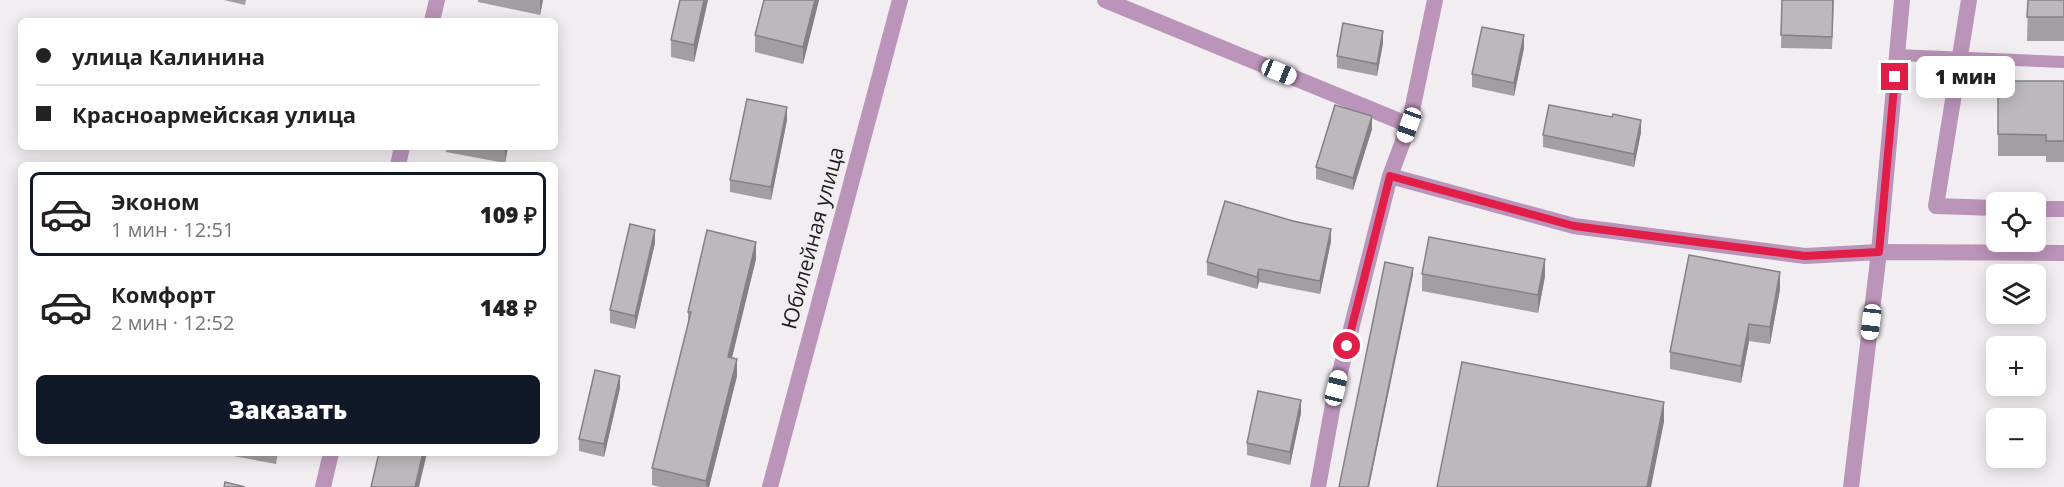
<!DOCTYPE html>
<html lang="ru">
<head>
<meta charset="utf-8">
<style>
	body { margin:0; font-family:"Open Sans",sans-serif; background:#f2f2f2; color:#222; height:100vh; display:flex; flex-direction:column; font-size:22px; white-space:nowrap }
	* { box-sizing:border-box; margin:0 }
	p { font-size:20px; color:#767676 }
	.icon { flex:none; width:33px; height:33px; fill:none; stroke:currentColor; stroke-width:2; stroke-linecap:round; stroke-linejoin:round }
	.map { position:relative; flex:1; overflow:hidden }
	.drawer { position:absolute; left:18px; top:162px; width:540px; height:294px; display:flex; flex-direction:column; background:#fff; border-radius:9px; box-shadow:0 3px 15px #0003 }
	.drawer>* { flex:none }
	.hud { position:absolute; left:18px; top:18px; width:540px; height:132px; border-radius:9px; box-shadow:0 3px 15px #0003; display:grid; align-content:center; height:132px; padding:0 18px; background:#fff }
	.buttons { position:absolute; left:1986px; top:192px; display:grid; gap:12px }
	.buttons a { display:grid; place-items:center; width:60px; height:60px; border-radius:9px; background:#fff; box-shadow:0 3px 15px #0003; font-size:30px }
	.end { position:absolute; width:27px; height:27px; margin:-14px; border:8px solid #e11d48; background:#fff; box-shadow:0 0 0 3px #fff }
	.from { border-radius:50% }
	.bubble { position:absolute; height:42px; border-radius:9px; background:#fff; box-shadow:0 3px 15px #0003; font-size:20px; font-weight:800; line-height:42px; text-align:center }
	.car { position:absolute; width:18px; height:36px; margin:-18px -9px; border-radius:8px; box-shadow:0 0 4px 2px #0007; background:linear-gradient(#fff 24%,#345 0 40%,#fff 0 76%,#345 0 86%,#fff 0) }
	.hud b { display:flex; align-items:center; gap:21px; height:57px; font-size:22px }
	.hud b+b { border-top:2px solid #e0e0e0 }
	.hud i { width:15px; height:15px; background:#222 }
	ul { padding:10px 0 0; list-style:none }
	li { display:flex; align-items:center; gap:18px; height:84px; margin:0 12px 9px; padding:0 6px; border:3px solid transparent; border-radius:9px }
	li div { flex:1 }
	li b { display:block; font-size:22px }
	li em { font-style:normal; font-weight:800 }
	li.active { border-color:#111827 }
	li>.icon { width:54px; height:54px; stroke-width:1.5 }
	.cta { display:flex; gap:12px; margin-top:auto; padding:12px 18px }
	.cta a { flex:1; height:69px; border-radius:9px; background:#111827; color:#fff; font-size:24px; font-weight:800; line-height:69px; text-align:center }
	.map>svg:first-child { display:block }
</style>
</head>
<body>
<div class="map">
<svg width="2064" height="487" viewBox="0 0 2064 487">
	<rect width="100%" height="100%" fill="#f2edf1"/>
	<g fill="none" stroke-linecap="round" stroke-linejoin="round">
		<path stroke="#bb94b9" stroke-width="12" d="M 1897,55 L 2064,62"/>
		<path stroke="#bb94b9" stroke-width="16" d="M 1969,0 L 1936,206 L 1996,208
			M 2036,209 L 2064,209"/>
		<path stroke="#bb94b9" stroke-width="16" d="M 1105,0 L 1409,125
			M 432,21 L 437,0
			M 398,165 L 402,147
			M 1390,176 L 1574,226 L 1805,256 L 1879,252 L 2064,253
			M 323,487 L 331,453
			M 770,487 L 900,0
			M 1318,487 L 1336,388 L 1390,176 L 1409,125 L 1435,0"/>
		<path stroke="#bb94b9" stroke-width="16" d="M 1851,487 L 1879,252 L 1902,0"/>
	</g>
	<path fill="#a29ea2" d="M 224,0 L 246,0 L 245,5 Z
		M 478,0 L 543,0 L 540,15 L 478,2 Z
		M 708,0 L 694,62 L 671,57 L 671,40 Z
		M 764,0 L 819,0 L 803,64 L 755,52 L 755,35 Z
		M 1782,0 L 1834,0 L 1832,49 L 1781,48 Z
		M 2028,0 L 2064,0 L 2064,41 L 2027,41 Z
		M 1383,43 L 1377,76 L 1337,68 L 1337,56 Z
		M 1524,48 L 1514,96 L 1472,87 L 1472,74 Z
		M 1998,81 L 2064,81 L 2064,162 L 2046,162 L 2046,156 L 1998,156 Z
		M 787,120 L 771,200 L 730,192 L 730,180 Z
		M 1372,129 L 1353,190 L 1316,179 L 1316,167 Z
		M 1641,132 L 1634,167 L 1543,147 L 1543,135 Z
		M 446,147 L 508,147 L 505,163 L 446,152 Z
		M 1293,221 L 1331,241 L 1320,294 L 1259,282 L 1257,289 L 1207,275 L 1207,262 Z
		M 655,243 L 635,329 L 610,323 L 610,310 Z
		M 756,259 L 732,357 L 737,376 L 709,487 L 660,487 L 652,485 L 652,468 L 688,324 L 688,312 Z
		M 1422,274 L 1545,276 L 1538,313 L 1422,291 Z
		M 1780,289 L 1770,344 L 1749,341 L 1741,383 L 1670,369 L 1670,352 Z
		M 620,388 L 604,457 L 579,451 L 579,439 Z
		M 1301,413 L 1290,465 L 1247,455 L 1247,443 Z
		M 233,453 L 278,453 L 276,464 L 233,456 Z"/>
	<path fill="#848184" d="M 540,0 L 543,0 L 540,15 Z
		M 704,0 L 708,0 L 694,62 L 694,45 Z
		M 815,0 L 819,0 L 803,64 L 803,47 Z
		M 1383,31 L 1383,43 L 1377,76 L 1377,64 Z
		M 1524,35 L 1524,48 L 1514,96 L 1514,83 Z
		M 787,107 L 787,120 L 771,200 L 771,187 Z
		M 1372,116 L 1372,129 L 1353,190 L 1353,178 Z
		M 1641,120 L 1641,132 L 1634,167 L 1634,154 Z
		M 505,147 L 508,147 L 505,163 Z
		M 1331,229 L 1331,241 L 1320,294 L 1320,281 Z
		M 655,230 L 655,243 L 635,329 L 635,316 Z
		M 756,242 L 756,259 L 728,374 L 728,357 Z
		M 1545,259 L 1545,276 L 1538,313 L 1538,295 Z
		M 1413,268 L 1413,275 L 1369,487 L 1368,487 Z
		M 1259,269 L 1259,282 L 1257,289 L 1257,277 Z
		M 1780,272 L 1780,289 L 1770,344 L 1770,327 Z
		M 1749,324 L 1749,341 L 1741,383 L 1741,366 Z
		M 737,359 L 737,376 L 709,487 L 706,487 L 706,481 Z
		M 620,376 L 620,388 L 604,457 L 604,444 Z
		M 1301,400 L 1301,413 L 1290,465 L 1290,452 Z
		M 1664,402 L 1664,422 L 1651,487 L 1647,487 Z
		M 423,453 L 427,453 L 419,487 L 415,487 Z"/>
	<path fill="#bcb8bc" stroke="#848184" stroke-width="1.5" d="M 680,0 L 704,0 L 694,45 L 671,40 Z
		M 764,0 L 815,0 L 803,47 L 755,35 Z
		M 1782,0 L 1833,0 L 1832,37 L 1781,35 Z
		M 2028,0 L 2064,0 L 2064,17 L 2027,17 Z
		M 1343,23 L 1383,31 L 1377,64 L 1337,56 Z
		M 1482,27 L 1524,35 L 1514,83 L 1472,74 Z
		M 1998,81 L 2064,81 L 2064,141 L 2046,141 L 2046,135 L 1998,134 Z
		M 747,99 L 787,107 L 771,187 L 730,180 Z
		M 1335,105 L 1372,116 L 1353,178 L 1316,167 Z
		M 1549,105 L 1612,117 L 1613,114 L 1641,120 L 1634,154 L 1543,135 Z
		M 1225,201 L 1293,221 L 1331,229 L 1320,281 L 1259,269 L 1257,277 L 1207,262 Z
		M 630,224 L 655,230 L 635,316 L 610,310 Z
		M 707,230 L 756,242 L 728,357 L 737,359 L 706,481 L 652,468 L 691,312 L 688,312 Z
		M 1429,237 L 1545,259 L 1538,295 L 1422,274 Z
		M 1689,255 L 1780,272 L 1770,327 L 1749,324 L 1741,366 L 1670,352 Z
		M 1385,262 L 1413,268 L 1368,487 L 1339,487 Z
		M 1462,362 L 1664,402 L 1647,487 L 1437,487 Z
		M 595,370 L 620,376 L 604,444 L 579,439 Z
		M 1258,391 L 1301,400 L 1290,452 L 1247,443 Z
		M 379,453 L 423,453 L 415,487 L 371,487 Z
		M 225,482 L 245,487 L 224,487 Z"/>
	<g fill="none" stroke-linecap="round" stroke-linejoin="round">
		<path stroke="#e11d48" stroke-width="8" d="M 1347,346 L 1390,176 L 1574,226 L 1805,256 L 1879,252 L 1895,77"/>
	</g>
	<g text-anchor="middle" stroke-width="5" stroke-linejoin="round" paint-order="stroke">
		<g font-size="21" fill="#1b191b" stroke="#f2edf1">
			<text transform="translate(813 238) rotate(-75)" y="7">Юбилейная улица</text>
		</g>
	</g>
</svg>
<div class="buttons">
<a><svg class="icon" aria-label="locate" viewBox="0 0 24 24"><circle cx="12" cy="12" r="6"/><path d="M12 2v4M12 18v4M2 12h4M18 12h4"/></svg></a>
<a><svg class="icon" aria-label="layers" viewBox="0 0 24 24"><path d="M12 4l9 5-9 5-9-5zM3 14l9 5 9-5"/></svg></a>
<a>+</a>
<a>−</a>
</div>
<i class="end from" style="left:1347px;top:346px"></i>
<i class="end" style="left:1895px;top:77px"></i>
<div class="bubble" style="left:1916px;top:56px;width:99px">1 мин</div>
<i class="car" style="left:1279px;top:72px;rotate:112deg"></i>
<i class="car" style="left:1409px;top:125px;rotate:200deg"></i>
<i class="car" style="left:1871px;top:322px;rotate:187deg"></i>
<i class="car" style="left:1336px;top:388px;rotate:14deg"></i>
<div class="hud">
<b><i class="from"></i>улица Калинина</b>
<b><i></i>Красноармейская улица</b>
</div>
<section class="drawer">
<ul>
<li class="active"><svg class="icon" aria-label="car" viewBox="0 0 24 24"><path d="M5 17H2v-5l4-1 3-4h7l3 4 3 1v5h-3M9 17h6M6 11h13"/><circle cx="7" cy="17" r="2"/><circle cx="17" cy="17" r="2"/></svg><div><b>Эконом</b><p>1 мин · 12:51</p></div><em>109 ₽</em></li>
<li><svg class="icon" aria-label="car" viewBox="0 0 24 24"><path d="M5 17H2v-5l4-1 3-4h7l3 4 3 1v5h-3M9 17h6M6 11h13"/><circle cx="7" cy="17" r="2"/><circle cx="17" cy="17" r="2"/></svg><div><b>Комфорт</b><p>2 мин · 12:52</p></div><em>148 ₽</em></li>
</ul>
<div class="cta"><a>Заказать</a></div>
</section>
</div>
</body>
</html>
